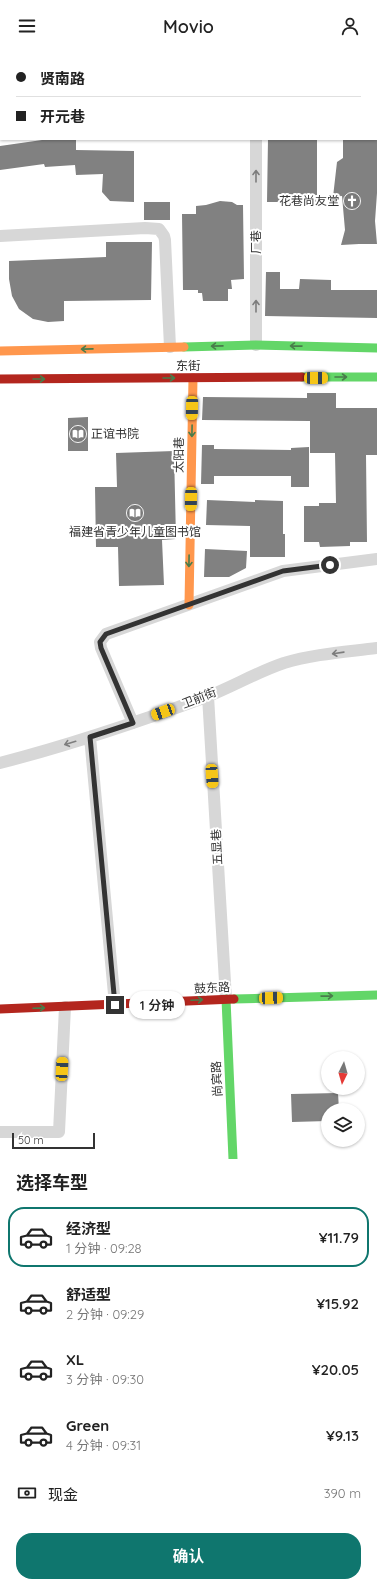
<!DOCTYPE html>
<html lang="zh">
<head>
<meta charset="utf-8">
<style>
	body { margin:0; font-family:Quicksand,"Noto Sans SC",sans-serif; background:#f2f2f2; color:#222; height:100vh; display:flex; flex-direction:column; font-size:15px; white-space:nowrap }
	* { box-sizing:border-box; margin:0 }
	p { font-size:13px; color:#767676 }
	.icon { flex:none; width:22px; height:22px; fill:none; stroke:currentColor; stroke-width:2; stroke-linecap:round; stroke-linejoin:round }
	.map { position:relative; height:1107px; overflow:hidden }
	.side { display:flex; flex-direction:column; background:#fff; flex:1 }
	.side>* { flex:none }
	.top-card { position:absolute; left:0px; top:0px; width:377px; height:88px; box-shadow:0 1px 3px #0004; display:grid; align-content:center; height:88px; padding:0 16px; background:#fff }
	.needle { width:26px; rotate:185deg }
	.fabs { position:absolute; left:321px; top:999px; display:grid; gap:8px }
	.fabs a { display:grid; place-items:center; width:44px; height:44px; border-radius:50%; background:#fff; box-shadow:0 1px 3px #0004; font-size:20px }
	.scale { position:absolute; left:12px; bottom:10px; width:83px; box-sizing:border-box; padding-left:4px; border:2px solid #333; border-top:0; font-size:11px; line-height:14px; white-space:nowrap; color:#333; -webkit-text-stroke:3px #fff; paint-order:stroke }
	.end { position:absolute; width:18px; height:18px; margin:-9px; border:5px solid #333; background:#fff; box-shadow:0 0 0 2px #fff }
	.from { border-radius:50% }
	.bubble { position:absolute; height:28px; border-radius:14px; background:#fff; box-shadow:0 1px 3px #0004; font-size:13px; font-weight:600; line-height:28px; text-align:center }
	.car { position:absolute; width:12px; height:24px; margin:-12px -6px; border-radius:5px; box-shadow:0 0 3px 1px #0007; background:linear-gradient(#f5c518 24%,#345 0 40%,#f5c518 0 76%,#345 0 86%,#f5c518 0) }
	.top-card b { display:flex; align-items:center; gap:14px; height:38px; font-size:15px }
	.top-card b+b { border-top:1px solid #e0e0e0 }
	.top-card i { width:10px; height:10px; background:#222 }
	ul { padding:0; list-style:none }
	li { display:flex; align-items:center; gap:12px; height:60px; margin:0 8px 6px; padding:0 8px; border:2px solid transparent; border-radius:16px }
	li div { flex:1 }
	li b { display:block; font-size:15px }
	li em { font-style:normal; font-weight:600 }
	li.on { border-color:#0f766e }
	li>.icon { width:36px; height:36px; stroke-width:1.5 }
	h2 { padding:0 16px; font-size:18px; line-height:48px }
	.pay { display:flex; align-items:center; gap:10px; height:44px; padding:0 16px; font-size:15px }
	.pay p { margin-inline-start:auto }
	.button { display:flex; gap:8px; margin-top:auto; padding:8px 16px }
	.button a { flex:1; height:46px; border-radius:16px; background:#0f766e; color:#fff; font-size:16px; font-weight:600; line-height:46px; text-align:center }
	header { display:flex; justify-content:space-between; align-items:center; height:52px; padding:0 16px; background:#fff; font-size:18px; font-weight:600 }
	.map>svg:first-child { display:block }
</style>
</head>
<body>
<header><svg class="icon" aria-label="menu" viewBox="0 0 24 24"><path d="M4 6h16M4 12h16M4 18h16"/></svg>Movio<svg class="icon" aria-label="person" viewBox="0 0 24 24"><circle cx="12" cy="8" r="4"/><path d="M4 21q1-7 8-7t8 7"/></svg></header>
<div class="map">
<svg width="377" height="1107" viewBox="0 0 377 1107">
	<rect width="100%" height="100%" fill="#fff"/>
	<path fill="#818181" d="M 42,87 L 76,87 L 76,98 L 134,99 L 134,150 L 110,149 L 102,140 L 103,122 L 76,123 L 75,113 L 45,115 L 44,112 L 0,118 L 0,94 L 42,88 Z
		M 268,87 L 317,87 L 317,150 L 267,150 Z
		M 343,87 L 377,87 L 377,141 L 375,169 L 377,192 L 359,192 L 341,193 L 345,178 L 342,144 L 333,145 L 337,110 L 343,106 Z
		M 220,149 L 232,150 L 237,153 L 243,153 L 244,227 L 231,228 L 232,237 L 228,237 L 228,249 L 203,249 L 202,241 L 198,241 L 198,238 L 183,238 L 182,162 L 196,162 L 196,154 L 206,153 Z
		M 144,150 L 170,150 L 170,168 L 144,168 Z
		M 106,190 L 152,190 L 151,248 L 64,249 L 64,269 L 48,270 L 33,267 L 19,257 L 12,244 L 9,227 L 9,209 L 106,205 Z
		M 266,220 L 280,220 L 280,237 L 299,237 L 300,227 L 331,228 L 331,238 L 377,238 L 377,266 L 265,264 Z
		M 307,341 L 336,341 L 336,356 L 377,356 L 377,403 L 366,403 L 367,490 L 350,490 L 350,494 L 320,495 L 319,490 L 304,490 L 304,454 L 319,454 L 319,451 L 336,451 L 335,401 L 310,401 L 310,369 L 202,368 L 203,345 L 307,346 Z
		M 88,365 L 88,399 L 68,399 L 68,366 Z
		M 202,393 L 214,393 L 214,397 L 291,398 L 291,396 L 309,395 L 309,435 L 291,435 L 291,424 L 214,424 L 214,432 L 201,432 Z
		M 174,399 L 176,487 L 162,488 L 164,533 L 119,534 L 118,495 L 96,495 L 95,435 L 117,435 L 116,401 Z
		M 207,448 L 255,450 L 255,448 L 283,449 L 283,482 L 285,482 L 285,505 L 250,505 L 250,474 L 206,473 Z
		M 205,497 L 247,499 L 246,516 L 229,525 L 204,525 Z
		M 338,1041 L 339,1058 L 328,1058 L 328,1069 L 292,1070 L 291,1042 Z"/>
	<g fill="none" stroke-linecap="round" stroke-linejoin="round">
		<path stroke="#d6d6d6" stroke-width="2" stroke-dasharray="2 2" stroke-linecap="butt" d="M 166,0 L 166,1"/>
		<path stroke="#d7d7d7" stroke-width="12" d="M 260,1 L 260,0
			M 0,32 L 1,32
			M 376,47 L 377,47
			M 256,87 L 256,293
			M 0,184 L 145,176 L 159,177 L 164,184 L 165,188 L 170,295
			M 208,644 L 226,947
			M 133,671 L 101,596 L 100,590 L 106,582 L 283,519 L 377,507
			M 90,685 L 115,953
			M 0,711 C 70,693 138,670 206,645 C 232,635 257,620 284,611 C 314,602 346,600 377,596
			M 0,1080 L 59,1080 L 65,955"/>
		<path stroke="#63d668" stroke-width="9" d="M 184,295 L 256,293 L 377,296
			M 302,325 L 377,325
			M 226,947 L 233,1107
			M 234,947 L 377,943"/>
		<path stroke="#ff974d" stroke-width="9" d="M 0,299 L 184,295
			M 189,553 L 193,326"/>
		<path stroke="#b3261e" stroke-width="9" d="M 0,327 L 302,325
			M 0,957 L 234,947"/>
	</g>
	<defs><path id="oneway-shaft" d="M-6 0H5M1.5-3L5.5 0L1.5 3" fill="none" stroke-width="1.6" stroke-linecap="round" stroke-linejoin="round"/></defs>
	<g stroke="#7d7d7d">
		<use href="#oneway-shaft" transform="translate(256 124) rotate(-90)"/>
		<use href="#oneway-shaft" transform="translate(256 254) rotate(-90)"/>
		<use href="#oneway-shaft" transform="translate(338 601) rotate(172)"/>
		<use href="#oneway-shaft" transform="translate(70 691) rotate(163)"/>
	</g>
	<g stroke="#497c4b">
		<use href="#oneway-shaft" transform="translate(217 294) rotate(179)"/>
		<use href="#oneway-shaft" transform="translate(296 294) rotate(-179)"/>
		<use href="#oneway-shaft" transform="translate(87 297) rotate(179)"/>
		<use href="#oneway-shaft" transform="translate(341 325)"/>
		<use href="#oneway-shaft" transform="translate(169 326)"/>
		<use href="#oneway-shaft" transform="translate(39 327)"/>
		<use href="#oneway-shaft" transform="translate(192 379) rotate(91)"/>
		<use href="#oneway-shaft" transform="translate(189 509) rotate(91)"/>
		<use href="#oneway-shaft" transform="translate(327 944) rotate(-1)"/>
		<use href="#oneway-shaft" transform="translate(197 948) rotate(-3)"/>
		<use href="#oneway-shaft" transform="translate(39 956) rotate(-2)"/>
	</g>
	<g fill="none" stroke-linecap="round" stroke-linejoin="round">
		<path stroke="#333" stroke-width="5" d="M 115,953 L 90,685 L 133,671 L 101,596 L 100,590 L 106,582 L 283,519 L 330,513"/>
	</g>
	<defs>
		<g id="church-disc" transform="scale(0.9)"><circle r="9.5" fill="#7a7a7a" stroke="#fff"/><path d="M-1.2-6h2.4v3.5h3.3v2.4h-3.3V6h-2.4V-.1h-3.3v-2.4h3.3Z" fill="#fff"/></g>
		<g id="library-disc" transform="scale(0.9)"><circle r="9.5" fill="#7a7a7a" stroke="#fff"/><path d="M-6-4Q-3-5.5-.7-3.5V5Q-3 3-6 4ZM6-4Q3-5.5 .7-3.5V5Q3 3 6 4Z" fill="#fff"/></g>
	</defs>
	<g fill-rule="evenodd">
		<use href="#church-disc" x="352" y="149"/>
		<use href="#library-disc" x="78" y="382"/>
		<use href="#library-disc" x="135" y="461"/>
	</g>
	<g text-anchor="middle" stroke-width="4" stroke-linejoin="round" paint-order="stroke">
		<g font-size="12" fill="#333" stroke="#fff" text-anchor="end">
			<text x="339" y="153">花巷尚友堂</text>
			<text x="91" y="386" text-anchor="start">正谊书院</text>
			<text x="135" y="484" text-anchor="middle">福建省青少年儿童图书馆</text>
		</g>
		<g font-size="12" fill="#333" stroke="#fff">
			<text transform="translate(256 190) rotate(-90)" y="4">厂巷</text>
			<text x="188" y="318">东街</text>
			<text transform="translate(179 403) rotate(-89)" y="4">太阳巷</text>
			<text transform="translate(199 646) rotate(-21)" y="4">卫前街</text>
			<text transform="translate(217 795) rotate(-93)" y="4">五显巷</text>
			<text transform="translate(212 936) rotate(-3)" y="4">鼓东路</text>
			<text transform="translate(217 1027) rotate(-93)" y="4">尚宾路</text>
		</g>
	</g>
</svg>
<div class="fabs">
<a><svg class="needle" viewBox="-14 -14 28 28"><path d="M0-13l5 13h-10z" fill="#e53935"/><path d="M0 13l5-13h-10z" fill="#767676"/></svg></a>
<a><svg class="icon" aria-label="layers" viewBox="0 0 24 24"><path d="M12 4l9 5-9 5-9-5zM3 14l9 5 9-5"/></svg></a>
</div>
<div class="scale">50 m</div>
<i class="end from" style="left:330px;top:513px"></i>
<i class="end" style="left:115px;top:953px"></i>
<div class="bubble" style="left:129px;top:939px;width:56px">1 分钟</div>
<i class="car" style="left:316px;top:326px;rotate:90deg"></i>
<i class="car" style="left:192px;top:356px;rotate:181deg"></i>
<i class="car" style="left:191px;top:447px;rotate:181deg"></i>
<i class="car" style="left:163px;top:660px;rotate:250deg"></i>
<i class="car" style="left:212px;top:724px;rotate:176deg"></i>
<i class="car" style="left:271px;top:946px;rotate:88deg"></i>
<i class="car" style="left:62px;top:1017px;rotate:3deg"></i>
<div class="top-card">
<b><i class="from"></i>贤南路</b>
<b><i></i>开元巷</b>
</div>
</div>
<section class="side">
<h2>选择车型</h2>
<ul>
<li class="on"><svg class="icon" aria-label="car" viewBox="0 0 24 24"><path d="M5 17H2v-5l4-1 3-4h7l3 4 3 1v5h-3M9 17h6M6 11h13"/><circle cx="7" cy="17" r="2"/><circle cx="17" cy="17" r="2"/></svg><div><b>经济型</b><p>1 分钟 · 09:28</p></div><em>¥11.79</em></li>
<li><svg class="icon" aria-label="car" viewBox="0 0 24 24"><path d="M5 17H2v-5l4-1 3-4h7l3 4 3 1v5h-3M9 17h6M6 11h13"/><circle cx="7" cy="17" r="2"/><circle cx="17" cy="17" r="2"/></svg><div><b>舒适型</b><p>2 分钟 · 09:29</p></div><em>¥15.92</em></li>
<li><svg class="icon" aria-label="car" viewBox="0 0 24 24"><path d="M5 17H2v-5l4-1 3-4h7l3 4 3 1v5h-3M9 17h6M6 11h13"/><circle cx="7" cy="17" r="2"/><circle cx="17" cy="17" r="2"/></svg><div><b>XL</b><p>3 分钟 · 09:30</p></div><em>¥20.05</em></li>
<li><svg class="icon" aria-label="car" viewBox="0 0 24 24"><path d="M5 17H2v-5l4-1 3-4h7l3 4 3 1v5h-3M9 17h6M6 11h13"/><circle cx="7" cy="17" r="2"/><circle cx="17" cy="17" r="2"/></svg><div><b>Green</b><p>4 分钟 · 09:31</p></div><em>¥9.13</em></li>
</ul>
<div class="pay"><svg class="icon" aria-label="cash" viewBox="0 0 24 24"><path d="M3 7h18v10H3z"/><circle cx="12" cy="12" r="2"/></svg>现金<p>390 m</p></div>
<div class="button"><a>确认</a></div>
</section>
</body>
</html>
